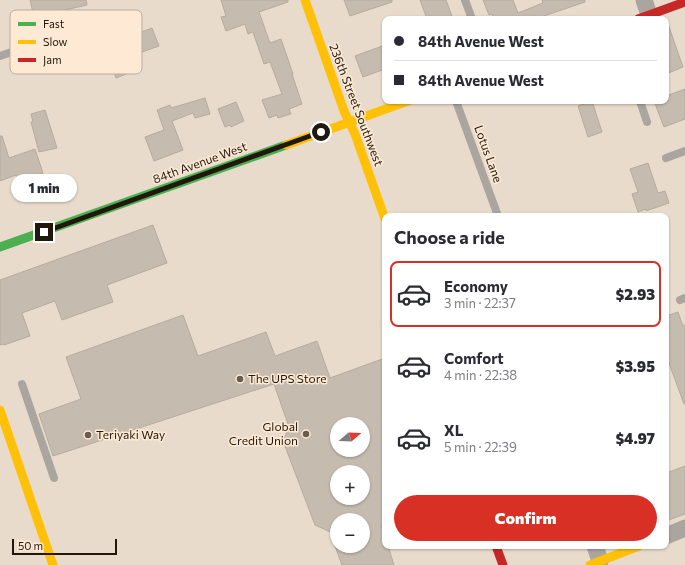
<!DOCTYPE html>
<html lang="en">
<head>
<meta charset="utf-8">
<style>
	body { margin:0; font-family:Commissioner,sans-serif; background:#f2f2f3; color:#2b2b33; height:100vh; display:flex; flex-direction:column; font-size:15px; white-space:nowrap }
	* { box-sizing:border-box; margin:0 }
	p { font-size:13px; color:#7c7c81 }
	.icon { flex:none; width:22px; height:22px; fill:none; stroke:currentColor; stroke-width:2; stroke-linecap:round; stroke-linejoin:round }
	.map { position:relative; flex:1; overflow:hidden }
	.details { position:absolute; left:382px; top:213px; width:287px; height:336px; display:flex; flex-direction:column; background:#fff; border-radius:8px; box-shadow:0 1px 3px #0004 }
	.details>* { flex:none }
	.hud { position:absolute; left:382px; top:16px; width:287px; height:88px; border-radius:8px; box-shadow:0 1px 3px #0004; display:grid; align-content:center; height:88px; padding:0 12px; background:#fff }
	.needle { width:26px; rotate:71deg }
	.controls { position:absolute; left:330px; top:417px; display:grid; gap:8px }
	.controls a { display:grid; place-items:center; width:40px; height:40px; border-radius:50%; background:#fff; box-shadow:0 1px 3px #0004; font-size:20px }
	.scale { position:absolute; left:12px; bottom:10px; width:105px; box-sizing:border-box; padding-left:4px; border:2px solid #20180d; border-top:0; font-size:11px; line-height:14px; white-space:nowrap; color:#20180d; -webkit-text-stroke:3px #feead4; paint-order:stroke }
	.end { position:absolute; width:18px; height:18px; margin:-9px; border:5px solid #20180d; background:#fff; box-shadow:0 0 0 2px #fff }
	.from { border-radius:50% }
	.bubble { position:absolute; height:28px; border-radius:14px; background:#fff; box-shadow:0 1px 3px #0004; font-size:13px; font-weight:800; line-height:28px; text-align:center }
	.hud b { display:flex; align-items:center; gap:14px; height:38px; font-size:15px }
	.hud b+b { border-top:1px solid #e1e1e2 }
	.hud i { width:10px; height:10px; background:#2b2b33 }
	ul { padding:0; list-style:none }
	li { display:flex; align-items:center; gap:12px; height:66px; margin:0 8px 6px; padding:0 4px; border:2px solid transparent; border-radius:8px }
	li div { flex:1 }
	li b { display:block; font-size:15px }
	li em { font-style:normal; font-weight:800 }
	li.on { border-color:#d93025 }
	li>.icon { width:36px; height:36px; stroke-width:1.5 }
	h2 { padding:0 12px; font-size:18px; line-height:48px }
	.action { display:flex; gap:8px; margin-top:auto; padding:8px 12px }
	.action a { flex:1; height:46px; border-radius:24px; background:#d93025; color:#fff; font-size:16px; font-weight:800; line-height:46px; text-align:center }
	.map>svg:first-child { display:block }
</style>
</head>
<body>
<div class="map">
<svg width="685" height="565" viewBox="0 0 685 565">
	<rect width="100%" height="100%" fill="#e8dbcc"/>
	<path fill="#c5bbaf" stroke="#b5ab9f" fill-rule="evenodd" d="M 30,0 L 86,0 L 87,5 L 34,17 Z
		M 221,0 L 288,0 L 288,2 L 259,12 L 270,43 L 281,39 L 293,74 L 292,74 L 302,104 L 289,109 L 291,114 L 278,118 L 277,115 L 269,118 L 262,100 L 282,94 L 270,62 L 264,64 L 253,32 L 248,34 L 245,24 L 226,31 L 221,17 L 226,16 Z
		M 344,0 L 392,0 L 392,2 L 350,16 Z
		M 420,0 L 446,0 L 453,19 L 427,19 Z
		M 483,0 L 513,0 L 518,13 L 543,3 L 542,0 L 585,0 L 585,2 L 535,19 L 494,19 L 492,14 L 489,15 Z
		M 666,24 L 668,24 L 683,67 L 666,74 Z
		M 152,28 L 159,46 L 128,57 L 134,71 L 116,78 L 104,46 Z
		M 385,45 L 385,69 L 363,77 L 355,56 Z
		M 685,89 L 685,119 L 664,127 L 654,101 L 666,101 L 666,96 Z
		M 205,98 L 210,114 L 195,118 L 193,113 L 172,121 L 183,150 L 154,161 L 145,137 L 164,130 L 157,110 L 170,105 L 171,108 Z
		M 592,101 L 602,132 L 588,137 L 578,106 Z
		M 236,102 L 244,121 L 231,127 L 230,125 L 225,127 L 218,109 Z
		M 45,110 L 57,148 L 39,152 L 31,122 L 33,122 L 31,114 Z
		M 0,136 L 2,136 L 9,158 L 35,149 L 43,173 L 18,181 L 16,175 L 0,181 Z
		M 648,163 L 658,193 L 665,191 L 669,203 L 646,211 L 646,209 L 638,212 L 632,194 L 638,192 L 630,169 Z
		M 153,225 L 167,263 L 107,285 L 113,302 L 76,315 L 62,320 L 55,301 L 22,313 L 30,336 L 4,345 L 3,344 L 0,345 L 0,280 Z
		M 678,312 L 683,326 L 685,325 L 685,404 L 684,404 L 666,355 L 666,316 Z
		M 183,315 L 198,356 L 266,332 L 275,356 L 317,341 L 330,378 L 385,358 L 385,524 L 381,525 L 385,538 L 385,546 L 388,546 L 394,565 L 342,565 L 335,546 L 363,546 L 363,520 L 337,520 L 337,535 L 315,525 L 283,441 L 289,427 L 274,384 L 53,456 L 39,414 L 81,399 L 66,357 ZM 337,424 L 363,424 L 363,450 L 337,450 ZM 337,472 L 363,472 L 363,498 L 337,498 Z
		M 685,466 L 685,514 L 666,521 L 666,473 Z"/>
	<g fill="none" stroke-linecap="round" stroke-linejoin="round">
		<path stroke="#aba59f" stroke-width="8" d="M 465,0 L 472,19
			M 0,56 L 50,39
			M 456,101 L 498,216
			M 640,101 L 647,122
			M 666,158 L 685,151
			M 680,300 L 685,298
			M 22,384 L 54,478"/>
		<path stroke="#aba59f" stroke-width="17" d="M 644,0 L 649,15
			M 666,536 L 685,528
			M 595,546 L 600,561"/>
		<path stroke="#4caf50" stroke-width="9" d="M 0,247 L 286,145"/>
		<path stroke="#ffc107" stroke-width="9" d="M 305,0 L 344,111 L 355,134 L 385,219
			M 286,145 L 408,101
			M 0,410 L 53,565
			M 590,565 L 639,546"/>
		<path stroke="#c62828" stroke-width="9" d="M 638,19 L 685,2
			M 496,546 L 503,565"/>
	</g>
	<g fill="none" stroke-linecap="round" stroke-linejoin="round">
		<path stroke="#20180d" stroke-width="5" d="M 44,232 L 321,132"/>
	</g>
	<g fill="#665c50" stroke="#feead4" stroke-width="1.5">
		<circle cx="240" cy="379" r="4"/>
		<circle cx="306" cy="434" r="4"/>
		<circle cx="88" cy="435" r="4"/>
	</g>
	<g text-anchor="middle" stroke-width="3" stroke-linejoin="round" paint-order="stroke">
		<g font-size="12" fill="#20180d" stroke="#feead4">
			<text transform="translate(356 105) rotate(69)" y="4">236th Street Southwest</text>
			<text transform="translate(488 154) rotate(70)" y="4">Lotus Lane</text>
			<text transform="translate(200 163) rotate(-20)" y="4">84th Avenue West</text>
		</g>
		<g font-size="12" fill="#20180d" stroke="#feead4" text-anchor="start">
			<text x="248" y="383">The UPS Store</text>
			<text x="298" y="431" text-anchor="end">Global<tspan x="298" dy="14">Credit Union</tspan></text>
			<text x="96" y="439">Teriyaki Way</text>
		</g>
	</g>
	<rect x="10" y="10" width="132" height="64" rx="6" fill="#feead4" stroke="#bbab98" stroke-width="1"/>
	<rect x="18" y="22" width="18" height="4" fill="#4caf50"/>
	<rect x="18" y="40" width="18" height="4" fill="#ffc107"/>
	<rect x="18" y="58" width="18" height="4" fill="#c62828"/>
	<g font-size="11" fill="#20180d">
		<text x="43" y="28">Fast</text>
		<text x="43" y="46">Slow</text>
		<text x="43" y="64">Jam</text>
	</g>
</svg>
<div class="controls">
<a><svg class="needle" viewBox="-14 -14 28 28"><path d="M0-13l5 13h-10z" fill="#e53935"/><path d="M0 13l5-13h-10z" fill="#7c7c81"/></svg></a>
<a>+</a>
<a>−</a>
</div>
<div class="scale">50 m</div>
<i class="end from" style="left:321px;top:132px"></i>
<i class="end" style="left:44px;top:232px"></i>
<div class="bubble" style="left:11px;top:174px;width:66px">1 min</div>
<div class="hud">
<b><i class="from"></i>84th Avenue West</b>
<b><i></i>84th Avenue West</b>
</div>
<section class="details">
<h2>Choose a ride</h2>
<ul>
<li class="on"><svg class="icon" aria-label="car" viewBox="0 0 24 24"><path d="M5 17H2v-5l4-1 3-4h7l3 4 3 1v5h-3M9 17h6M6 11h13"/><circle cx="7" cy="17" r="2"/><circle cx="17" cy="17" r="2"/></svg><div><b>Economy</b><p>3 min · 22:37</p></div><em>$2.93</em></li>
<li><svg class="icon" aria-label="car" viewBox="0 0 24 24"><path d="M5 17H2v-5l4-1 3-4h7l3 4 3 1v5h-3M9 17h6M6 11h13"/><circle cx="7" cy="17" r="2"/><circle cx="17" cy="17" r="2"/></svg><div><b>Comfort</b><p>4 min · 22:38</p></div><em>$3.95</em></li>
<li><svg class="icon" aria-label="car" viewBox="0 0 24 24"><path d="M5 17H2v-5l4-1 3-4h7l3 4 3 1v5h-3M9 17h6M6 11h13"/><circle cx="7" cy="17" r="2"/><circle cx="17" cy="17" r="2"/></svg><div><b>XL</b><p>5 min · 22:39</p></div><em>$4.97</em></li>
</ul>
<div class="action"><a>Confirm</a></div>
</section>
</div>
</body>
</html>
